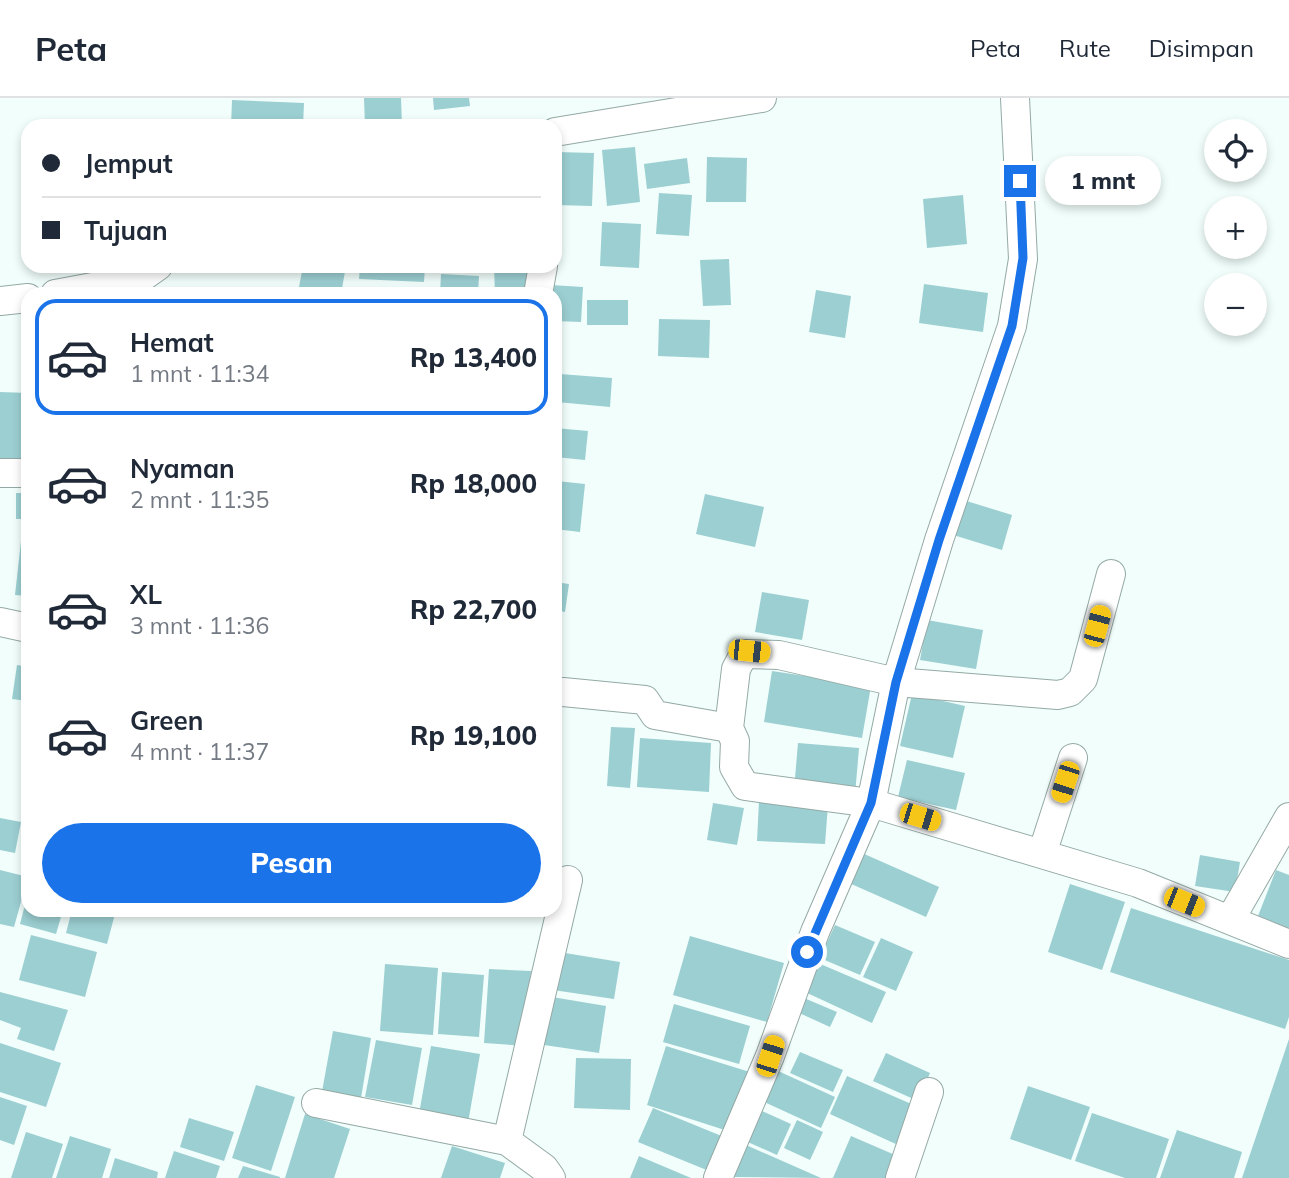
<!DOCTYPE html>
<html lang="id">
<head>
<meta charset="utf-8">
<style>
	body { margin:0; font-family:Mulish,sans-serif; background:#f6f6f7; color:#1f2937; height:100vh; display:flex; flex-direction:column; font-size:26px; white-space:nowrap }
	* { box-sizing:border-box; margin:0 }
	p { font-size:23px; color:#747a83 }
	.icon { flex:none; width:38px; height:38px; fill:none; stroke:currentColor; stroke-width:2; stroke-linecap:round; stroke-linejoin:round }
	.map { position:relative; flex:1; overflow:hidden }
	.drawer { position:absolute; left:21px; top:189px; width:541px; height:630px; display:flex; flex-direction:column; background:#fff; border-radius:21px; box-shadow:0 4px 10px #0003 }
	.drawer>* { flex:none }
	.guide { position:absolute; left:21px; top:21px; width:541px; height:154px; border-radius:21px; box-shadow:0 4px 10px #0003; display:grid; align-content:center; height:154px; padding:0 21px; background:#fff }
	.buttons { position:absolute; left:1204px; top:21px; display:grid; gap:14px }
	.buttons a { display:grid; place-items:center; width:63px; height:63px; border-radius:50%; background:#fff; box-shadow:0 4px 10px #0003; font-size:35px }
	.end { position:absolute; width:32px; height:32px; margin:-16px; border:9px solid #1a73e8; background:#fff; box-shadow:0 0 0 4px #fff }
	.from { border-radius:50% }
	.bubble { position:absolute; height:49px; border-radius:24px; background:#fff; box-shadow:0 4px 10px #0003; font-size:23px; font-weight:800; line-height:49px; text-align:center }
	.car { position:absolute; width:21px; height:42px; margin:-21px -10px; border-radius:9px; box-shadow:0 0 5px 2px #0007; background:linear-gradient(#f5c518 24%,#345 0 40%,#f5c518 0 76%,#345 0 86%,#f5c518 0) }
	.guide b { display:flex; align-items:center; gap:24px; height:66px; font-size:26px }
	.guide b+b { border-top:2px solid #e0e1e3 }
	.guide i { width:18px; height:18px; background:#1f2937 }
	ul { padding:12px 0 0; list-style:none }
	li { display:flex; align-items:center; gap:21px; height:116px; margin:0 14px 10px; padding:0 7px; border:4px solid transparent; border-radius:21px }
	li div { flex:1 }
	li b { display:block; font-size:26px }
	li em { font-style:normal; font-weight:800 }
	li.active { border-color:#1a73e8 }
	li>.icon { width:63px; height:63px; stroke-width:1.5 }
	.button { display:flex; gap:14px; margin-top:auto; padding:14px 21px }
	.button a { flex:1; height:80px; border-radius:42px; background:#1a73e8; color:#fff; font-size:28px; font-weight:800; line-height:80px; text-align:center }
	header { display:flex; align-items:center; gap:42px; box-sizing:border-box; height:98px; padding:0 35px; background:#fff; border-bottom:2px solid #e0e1e3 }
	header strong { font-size:33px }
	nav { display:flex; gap:38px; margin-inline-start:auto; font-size:24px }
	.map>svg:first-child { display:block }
</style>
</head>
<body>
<header>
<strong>Peta</strong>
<nav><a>Peta</a><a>Rute</a><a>Disimpan</a></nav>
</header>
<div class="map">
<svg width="1289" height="1080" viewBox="0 0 1289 1080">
	<rect width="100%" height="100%" fill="#f1fefb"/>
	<path fill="#9ccfd2" d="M 364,0 L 401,0 L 402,28 L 365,28 Z
		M 433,0 L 469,0 L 470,8 L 434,12 Z
		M 232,2 L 304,5 L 303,28 L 231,28 Z
		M 635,49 L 640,104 L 607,108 L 602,52 Z
		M 556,54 L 594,55 L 592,108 L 555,107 Z
		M 707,59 L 747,60 L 746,104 L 706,104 Z
		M 687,60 L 690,85 L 647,91 L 644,66 Z
		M 659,95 L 692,97 L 689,138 L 656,136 Z
		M 963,97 L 967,146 L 927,150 L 923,101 Z
		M 602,124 L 641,126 L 639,170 L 600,168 Z
		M 729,161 L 731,207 L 703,208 L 700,162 Z
		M 303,168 L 346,168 L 341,196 L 299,189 Z
		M 360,168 L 425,168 L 424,184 L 359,181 Z
		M 494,168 L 533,168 L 534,196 L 495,196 Z
		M 441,176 L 479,178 L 478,196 L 440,196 Z
		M 924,186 L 988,195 L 983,234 L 919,225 Z
		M 551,187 L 583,189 L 581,224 L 555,223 L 555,196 L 550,196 Z
		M 816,192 L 851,198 L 845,240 L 809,234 Z
		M 587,202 L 628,202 L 628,227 L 587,227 Z
		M 659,221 L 710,222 L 709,260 L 658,258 Z
		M 560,276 L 612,280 L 610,309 L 557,304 Z
		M 0,294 L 28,295 L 27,361 L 0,360 Z
		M 555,330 L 588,333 L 585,362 L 555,359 Z
		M 557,383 L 585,386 L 580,434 L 555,431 Z
		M 16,395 L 28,395 L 28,421 L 16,421 Z
		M 705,396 L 764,409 L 755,449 L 696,436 Z
		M 960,401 L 1012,417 L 1002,452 L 950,436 Z
		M 22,434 L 28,435 L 28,498 L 15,497 Z
		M 555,484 L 569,486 L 565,514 L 555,512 Z
		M 762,494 L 809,502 L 802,542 L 755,534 Z
		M 927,522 L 983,532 L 976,571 L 920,562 Z
		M 17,567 L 28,569 L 28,603 L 12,601 Z
		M 772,573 L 871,588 L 862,640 L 764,624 Z
		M 912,596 L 965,608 L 953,660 L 900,648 Z
		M 611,629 L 635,630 L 630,690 L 607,688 Z
		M 640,640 L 711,645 L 709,694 L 637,689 Z
		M 798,645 L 859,650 L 855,697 L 794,692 Z
		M 907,662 L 965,675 L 956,712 L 898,699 Z
		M 759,703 L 828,707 L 825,746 L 757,743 Z
		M 713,705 L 744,710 L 737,747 L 707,742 Z
		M 0,720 L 21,724 L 15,755 L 0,752 Z
		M 862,755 L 939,789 L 926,819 L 849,785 Z
		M 1200,757 L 1240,764 L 1235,794 L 1195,788 Z
		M 0,772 L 28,779 L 14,829 L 0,826 Z
		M 1276,772 L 1289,777 L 1289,830 L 1258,818 Z
		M 1070,786 L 1125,804 L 1102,872 L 1048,854 Z
		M 27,799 L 28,812 L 63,812 L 56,836 L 20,826 Z
		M 1131,810 L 1289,862 L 1289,919 L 1285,931 L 1110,874 Z
		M 72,812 L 116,812 L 107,846 L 66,835 Z
		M 835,827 L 875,844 L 860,877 L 820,860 Z
		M 31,837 L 97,854 L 85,899 L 19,882 Z
		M 690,838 L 784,865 L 767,924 L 673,897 Z
		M 881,840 L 913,854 L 896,893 L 863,879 Z
		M 559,854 L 620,864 L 614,901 L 553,892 Z
		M 818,865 L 886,894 L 872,925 L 805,894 Z
		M 385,866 L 438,870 L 433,937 L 380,933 Z
		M 489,871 L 531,873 L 526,948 L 484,945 Z
		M 442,874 L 484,877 L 479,939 L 438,936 Z
		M 0,894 L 68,912 L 54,953 L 17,941 L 21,930 L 0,922 Z
		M 552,899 L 606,908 L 599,955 L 544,947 Z
		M 804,900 L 837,914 L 830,929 L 797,914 Z
		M 674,906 L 750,928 L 739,966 L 663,944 Z
		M 333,933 L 371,940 L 360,1006 L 321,999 Z
		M 1289,941 L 1289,1080 L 1242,1080 Z
		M 376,942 L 422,950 L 412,1007 L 365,999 Z
		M 0,945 L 61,965 L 46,1009 L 0,994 Z
		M 431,948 L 480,956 L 468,1025 L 419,1016 Z
		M 666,948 L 753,975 L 734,1035 L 647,1007 Z
		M 800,954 L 843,972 L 833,994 L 790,975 Z
		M 886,955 L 930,975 L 918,1003 L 873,983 Z
		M 576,960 L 631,961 L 630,1012 L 574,1010 Z
		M 776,972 L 835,999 L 821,1030 L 762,1003 Z
		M 847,978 L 916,1008 L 898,1047 L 830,1016 Z
		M 256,987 L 295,999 L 271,1073 L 232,1060 Z
		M 1028,988 L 1090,1009 L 1071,1062 L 1010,1041 Z
		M 0,999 L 27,1008 L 14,1047 L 0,1042 Z
		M 653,1010 L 724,1039 L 709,1073 L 638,1044 Z
		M 755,1010 L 791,1026 L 777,1057 L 741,1041 Z
		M 1092,1015 L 1169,1041 L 1156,1080 L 1125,1080 L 1075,1063 Z
		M 305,1016 L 350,1031 L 334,1080 L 285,1080 Z
		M 189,1020 L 234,1034 L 224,1063 L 180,1049 Z
		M 797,1022 L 823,1034 L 810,1062 L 784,1050 Z
		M 1177,1032 L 1242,1054 L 1234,1080 L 1160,1080 Z
		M 26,1034 L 63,1046 L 52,1080 L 11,1080 Z
		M 70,1038 L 111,1051 L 102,1080 L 56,1080 Z
		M 851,1038 L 902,1060 L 893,1080 L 833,1080 Z
		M 746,1047 L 821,1080 L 732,1079 Z
		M 452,1048 L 505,1065 L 500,1080 L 441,1080 Z
		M 174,1053 L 220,1068 L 216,1080 L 165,1080 Z
		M 639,1058 L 691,1080 L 630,1080 Z
		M 115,1060 L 158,1074 L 157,1080 L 109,1080 Z
		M 243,1068 L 280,1079 L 280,1080 L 238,1080 Z"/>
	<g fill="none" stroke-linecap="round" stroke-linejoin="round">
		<g stroke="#94a9a5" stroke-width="30">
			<path id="minor" d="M 555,34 L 762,0
				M 55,196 L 141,180 L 158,168
				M 538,196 L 543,168
				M 0,203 L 28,200
				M 0,375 L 28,375
				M 1111,476 L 1083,581 L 1070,594 L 1058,597 L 896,584 L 779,557 L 744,556 L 736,571 L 729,630 L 735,643 L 734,669 L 745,688 L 871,705 L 1138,785 L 1289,846
				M 0,524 L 28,530
				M 563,594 L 645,602 L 655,617 L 729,630
				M 1042,756 L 1073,660
				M 1230,822 L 1289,719
				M 316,1005 L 507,1043
				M 551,1080 L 544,1070 L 507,1043 L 568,782
				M 718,1080 L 770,958 L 815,834 L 871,705 L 896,584 L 939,442 L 1012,228 L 1023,161 L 1015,0
				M 900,1080 L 929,994"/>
		</g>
		<use href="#minor" stroke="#fff" stroke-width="28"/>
	</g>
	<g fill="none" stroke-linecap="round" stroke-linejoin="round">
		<path stroke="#1a73e8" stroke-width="9" d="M 807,854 L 871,705 L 896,584 L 939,442 L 1012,228 L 1023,160 L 1020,83"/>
	</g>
</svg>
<div class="buttons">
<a><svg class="icon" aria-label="locate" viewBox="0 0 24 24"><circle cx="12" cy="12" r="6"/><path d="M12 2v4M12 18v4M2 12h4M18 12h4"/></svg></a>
<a>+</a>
<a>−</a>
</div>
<i class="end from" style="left:807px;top:854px"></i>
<i class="end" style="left:1020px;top:83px"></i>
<div class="bubble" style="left:1045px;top:58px;width:116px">1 mnt</div>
<i class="car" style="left:1097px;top:528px;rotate:15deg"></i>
<i class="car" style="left:749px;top:553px;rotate:96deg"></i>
<i class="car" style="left:1065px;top:684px;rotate:198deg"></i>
<i class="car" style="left:920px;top:719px;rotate:107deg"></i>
<i class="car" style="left:1184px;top:804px;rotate:112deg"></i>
<i class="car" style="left:770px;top:958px;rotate:18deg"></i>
<div class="guide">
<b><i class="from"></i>Jemput</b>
<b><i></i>Tujuan</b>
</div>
<section class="drawer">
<ul>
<li class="active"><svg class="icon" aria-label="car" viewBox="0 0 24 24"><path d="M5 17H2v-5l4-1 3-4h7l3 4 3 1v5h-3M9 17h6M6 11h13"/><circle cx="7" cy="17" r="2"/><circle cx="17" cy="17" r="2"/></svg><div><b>Hemat</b><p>1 mnt · 11:34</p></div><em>Rp 13,400</em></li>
<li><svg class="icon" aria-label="car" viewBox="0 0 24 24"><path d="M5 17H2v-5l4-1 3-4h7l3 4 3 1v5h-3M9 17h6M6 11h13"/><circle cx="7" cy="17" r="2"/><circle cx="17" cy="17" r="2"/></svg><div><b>Nyaman</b><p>2 mnt · 11:35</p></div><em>Rp 18,000</em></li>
<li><svg class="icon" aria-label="car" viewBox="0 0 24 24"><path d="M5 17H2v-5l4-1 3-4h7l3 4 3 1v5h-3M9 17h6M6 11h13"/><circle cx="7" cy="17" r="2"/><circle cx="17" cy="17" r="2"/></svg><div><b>XL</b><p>3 mnt · 11:36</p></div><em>Rp 22,700</em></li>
<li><svg class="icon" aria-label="car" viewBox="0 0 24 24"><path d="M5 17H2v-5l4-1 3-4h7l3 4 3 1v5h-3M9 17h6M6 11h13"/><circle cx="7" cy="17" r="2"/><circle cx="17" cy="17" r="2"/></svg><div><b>Green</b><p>4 mnt · 11:37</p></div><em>Rp 19,100</em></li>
</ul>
<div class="button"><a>Pesan</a></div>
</section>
</div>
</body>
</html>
